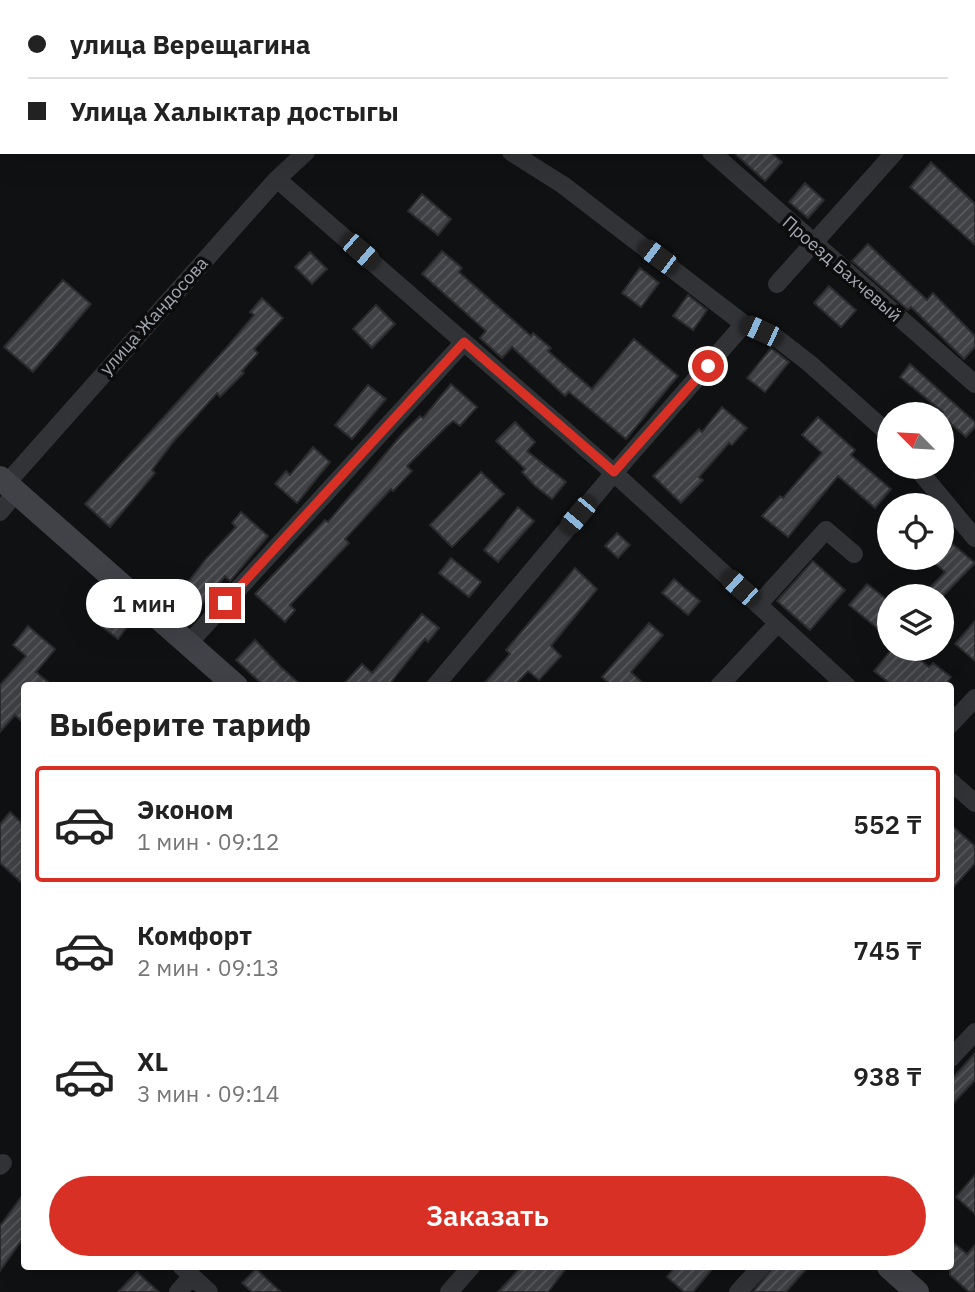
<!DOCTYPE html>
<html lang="ru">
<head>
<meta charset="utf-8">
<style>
	body { margin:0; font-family:"IBM Plex Sans",sans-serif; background:#f6f6f6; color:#222; height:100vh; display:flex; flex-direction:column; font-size:26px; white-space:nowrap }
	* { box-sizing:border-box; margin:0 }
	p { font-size:23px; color:#767676 }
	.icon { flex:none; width:38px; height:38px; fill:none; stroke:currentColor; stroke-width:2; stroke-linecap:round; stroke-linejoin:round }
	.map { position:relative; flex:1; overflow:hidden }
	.drawer { position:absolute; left:21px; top:682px; width:933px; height:588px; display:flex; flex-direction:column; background:#fff; border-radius:7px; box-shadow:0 7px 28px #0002 }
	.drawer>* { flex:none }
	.hud { position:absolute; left:0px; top:0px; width:976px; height:154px; box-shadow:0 7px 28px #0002; display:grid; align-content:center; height:154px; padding:0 28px; background:#fff }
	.needle { width:46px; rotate:294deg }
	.tools { position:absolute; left:877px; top:402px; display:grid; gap:14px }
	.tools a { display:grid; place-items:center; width:77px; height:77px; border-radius:50%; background:#fff; box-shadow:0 7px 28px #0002; font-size:35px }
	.end { position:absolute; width:32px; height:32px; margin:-16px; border:9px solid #d93025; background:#fff; box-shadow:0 0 0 4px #fff }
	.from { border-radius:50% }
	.bubble { position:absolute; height:49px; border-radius:24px; background:#fff; box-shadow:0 7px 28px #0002; font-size:23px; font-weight:600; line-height:49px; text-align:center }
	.car { position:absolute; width:21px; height:42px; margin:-21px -10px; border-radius:9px; box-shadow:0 0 5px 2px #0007; background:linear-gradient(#222 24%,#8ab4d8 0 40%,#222 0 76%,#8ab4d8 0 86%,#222 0) }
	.hud b { display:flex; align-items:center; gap:24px; height:66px; font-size:26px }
	.hud b+b { border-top:2px solid #e0e0e0 }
	.hud i { width:18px; height:18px; background:#222 }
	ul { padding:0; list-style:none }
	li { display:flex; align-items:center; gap:21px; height:116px; margin:0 14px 10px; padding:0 14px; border:4px solid transparent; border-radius:7px }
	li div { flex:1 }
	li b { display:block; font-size:26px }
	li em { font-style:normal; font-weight:600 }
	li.active { border-color:#d93025 }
	li>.icon { width:63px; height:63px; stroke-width:1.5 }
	h2 { padding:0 28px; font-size:32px; line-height:84px }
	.button { display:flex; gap:14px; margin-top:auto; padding:14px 28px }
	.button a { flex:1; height:80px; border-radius:42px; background:#d93025; color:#fff; font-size:28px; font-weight:600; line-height:80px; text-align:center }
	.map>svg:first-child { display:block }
</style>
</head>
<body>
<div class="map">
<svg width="975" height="1292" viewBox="0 0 975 1292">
	<defs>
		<pattern id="building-hatch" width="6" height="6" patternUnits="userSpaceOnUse" patternTransform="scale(1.75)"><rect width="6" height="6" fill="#3f4145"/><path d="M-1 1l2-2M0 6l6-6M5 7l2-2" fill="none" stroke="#585a5d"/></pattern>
	</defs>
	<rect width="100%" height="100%" fill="#101112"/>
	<path fill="url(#building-hatch)" stroke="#2b2b2e" stroke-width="2" d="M 733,152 L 771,152 L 782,162 L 765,181 Z
		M 931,162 L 975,204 L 975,245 L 910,187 Z
		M 805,183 L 824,200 L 808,218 L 789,202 Z
		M 422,194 L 451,219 L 438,235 L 408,211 Z
		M 868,244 L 927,300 L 933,293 L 975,336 L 975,347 L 964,359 L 911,307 L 908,310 L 852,261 Z
		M 442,251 L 462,268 L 459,272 L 531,336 L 533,333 L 551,348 L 548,351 L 592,389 L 634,339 L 678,376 L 626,439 L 569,392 L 565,396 L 512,347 L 502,358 L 480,338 L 486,331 L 422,274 Z
		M 310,252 L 327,269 L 312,284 L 295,267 Z
		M 640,268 L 659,283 L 641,307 L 622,293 Z
		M 63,280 L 91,304 L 33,372 L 4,347 Z
		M 829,286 L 856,310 L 841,327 L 814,303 Z
		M 688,295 L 707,310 L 693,330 L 673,316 Z
		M 262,298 L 283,318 L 254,349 L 258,353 L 242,371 L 244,373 L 220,397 L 217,393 L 174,441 L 152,470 L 155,473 L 110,527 L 85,504 L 228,346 L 254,315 L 250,312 Z
		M 376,305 L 395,324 L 372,348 L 353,329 Z
		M 771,348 L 789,362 L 765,392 L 747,378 Z
		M 910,364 L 975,422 L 975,427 L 966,437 L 941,415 L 943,412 L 900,377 Z
		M 451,384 L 477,407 L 460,426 L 453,421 L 447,426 L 407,466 L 412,471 L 393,491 L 391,489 L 345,539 L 349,543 L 290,605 L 295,610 L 285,622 L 255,594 L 325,520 L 328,522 L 403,433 L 420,416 L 423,418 Z
		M 368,385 L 386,399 L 352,439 L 335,425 Z
		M 722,407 L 747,428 L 732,445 L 729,443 L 699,477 L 703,480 L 681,503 L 653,476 L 699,429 L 702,432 Z
		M 818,417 L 855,450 L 851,455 L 891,489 L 875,508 L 838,476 L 788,537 L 762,516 L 780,496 L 783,498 L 822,453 L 802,435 Z
		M 515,422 L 535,442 L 527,451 L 566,482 L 552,499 L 535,486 L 522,472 L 525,469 L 496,441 Z
		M 313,447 L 330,462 L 297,503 L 275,484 L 286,471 L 290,475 Z
		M 481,472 L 504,494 L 452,547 L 430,525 Z
		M 518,507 L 534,521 L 498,562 L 484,550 Z
		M 241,512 L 268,536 L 230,581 L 225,576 L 194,614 L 175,599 L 206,559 L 236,527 L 232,523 Z
		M 617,533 L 630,545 L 618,558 L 605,546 Z
		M 942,535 L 975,563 L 942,597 L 921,597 L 945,572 L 929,558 L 942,558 Z
		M 451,558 L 481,582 L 469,597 L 439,573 Z
		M 813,561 L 845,590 L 810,630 L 777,601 Z
		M 575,568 L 597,589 L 551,646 L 561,656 L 539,680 L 528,671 L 514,686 L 482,686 L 510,654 L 506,650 Z
		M 674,579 L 700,601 L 688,615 L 662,593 Z
		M 867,584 L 889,601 L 889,613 L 877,628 L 849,605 Z
		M 111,614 L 127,627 L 118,639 L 101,626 Z
		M 422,614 L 439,628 L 428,642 L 425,639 L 388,686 L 342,686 L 362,664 L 372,673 Z
		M 975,621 L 975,661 L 955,644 Z
		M 649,623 L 663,635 L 631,672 L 646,686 L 612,686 L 602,677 Z
		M 28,626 L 55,649 L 36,672 L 53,686 L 24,686 L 24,724 L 15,715 L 0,732 L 0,685 L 26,656 L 13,645 Z
		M 255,640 L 281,667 L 302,686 L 264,686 L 236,660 Z
		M 892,649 L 906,649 L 929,667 L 933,663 L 951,677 L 944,686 L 893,686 L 874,671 Z
		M 10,812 L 24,825 L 24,885 L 0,863 L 0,824 Z
		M 950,824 L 975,846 L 975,863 L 950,891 Z
		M 975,1053 L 975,1080 L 950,1107 L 950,1081 Z
		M 975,1175 L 975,1214 L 956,1197 Z
		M 24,1193 L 24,1237 L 0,1271 L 0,1226 Z
		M 950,1240 L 967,1254 L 975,1245 L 975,1292 L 969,1292 L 950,1275 Z
		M 521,1267 L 567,1267 L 548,1292 L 498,1292 Z
		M 675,1267 L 714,1267 L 693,1292 L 684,1292 L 667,1277 Z
		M 773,1267 L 808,1267 L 786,1292 L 753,1292 Z
		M 256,1269 L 281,1292 L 252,1292 L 242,1283 Z
		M 137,1272 L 159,1292 L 118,1292 Z"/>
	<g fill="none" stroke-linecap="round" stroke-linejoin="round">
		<path stroke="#323337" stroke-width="18" d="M 536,0 L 538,2
			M 805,0 L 807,2
			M 457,2 L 458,0
			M 511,152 L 563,185 L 744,324 L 778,339 L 809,363 L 889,434
			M 711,152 L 975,384
			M 277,179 L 614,473 L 847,686
			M 777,284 L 895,152
			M 916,467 L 975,538
			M 6,484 L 277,179 L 306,152
			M 0,512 L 16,492
			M 758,605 L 826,530 L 854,554
			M 188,644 L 464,342
			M 435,686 L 614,473 L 744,324
			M 719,686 L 778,623
			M 950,725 L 975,698
			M 950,781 L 975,803
			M 950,1059 L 975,1032
			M 0,1166 L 3,1163
			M 182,1267 L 209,1292
			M 178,1292 L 192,1276
			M 449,1292 L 471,1267
			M 738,1292 L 761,1267"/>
		<path stroke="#404247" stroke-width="24" d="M 0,478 L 236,686
			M 889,1267 L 917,1292"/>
	</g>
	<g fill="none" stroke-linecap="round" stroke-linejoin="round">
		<path stroke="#d93025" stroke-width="9" d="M 225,603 L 464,342 L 614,472 L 708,366"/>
	</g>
	<g text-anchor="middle" stroke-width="7" stroke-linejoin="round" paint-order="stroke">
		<g font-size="18" fill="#a2a7b2" stroke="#0c0c0d">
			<text transform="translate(842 269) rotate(41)" y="6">Проезд Бахчевый</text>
			<text transform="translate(154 316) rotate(-48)" y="6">улица Жандосова</text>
		</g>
	</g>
</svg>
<div class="tools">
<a><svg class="needle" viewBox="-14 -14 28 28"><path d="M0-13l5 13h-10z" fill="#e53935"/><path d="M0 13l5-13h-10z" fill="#767676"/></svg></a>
<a><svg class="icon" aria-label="locate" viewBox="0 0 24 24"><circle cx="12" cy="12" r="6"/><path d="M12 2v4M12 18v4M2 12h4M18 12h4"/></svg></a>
<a><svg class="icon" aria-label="layers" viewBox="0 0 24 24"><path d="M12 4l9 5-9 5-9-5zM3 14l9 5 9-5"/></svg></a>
</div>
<i class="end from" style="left:708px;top:366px"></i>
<i class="end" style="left:225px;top:603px"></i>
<div class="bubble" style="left:86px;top:579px;width:116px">1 мин</div>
<i class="car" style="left:360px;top:251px;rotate:131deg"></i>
<i class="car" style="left:658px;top:257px;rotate:307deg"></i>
<i class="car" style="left:761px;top:331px;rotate:295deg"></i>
<i class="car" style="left:578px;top:515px;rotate:220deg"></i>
<i class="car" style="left:740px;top:588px;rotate:312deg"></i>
<div class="hud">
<b><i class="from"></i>улица Верещагина</b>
<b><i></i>Улица Халыктар достыгы</b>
</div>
<section class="drawer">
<h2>Выберите тариф</h2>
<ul>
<li class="active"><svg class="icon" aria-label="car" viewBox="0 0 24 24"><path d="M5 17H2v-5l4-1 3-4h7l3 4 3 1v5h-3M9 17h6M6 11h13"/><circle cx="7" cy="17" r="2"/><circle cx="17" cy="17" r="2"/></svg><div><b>Эконом</b><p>1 мин · 09:12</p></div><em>552 ₸</em></li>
<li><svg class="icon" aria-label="car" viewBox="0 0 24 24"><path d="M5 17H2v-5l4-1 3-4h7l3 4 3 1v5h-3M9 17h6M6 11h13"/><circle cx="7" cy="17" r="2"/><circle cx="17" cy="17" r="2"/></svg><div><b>Комфорт</b><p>2 мин · 09:13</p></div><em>745 ₸</em></li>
<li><svg class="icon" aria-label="car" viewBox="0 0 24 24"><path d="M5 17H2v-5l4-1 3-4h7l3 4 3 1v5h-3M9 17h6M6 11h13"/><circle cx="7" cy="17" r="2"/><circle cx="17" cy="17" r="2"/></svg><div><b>XL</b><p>3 мин · 09:14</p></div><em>938 ₸</em></li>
</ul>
<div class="button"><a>Заказать</a></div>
</section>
</div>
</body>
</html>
